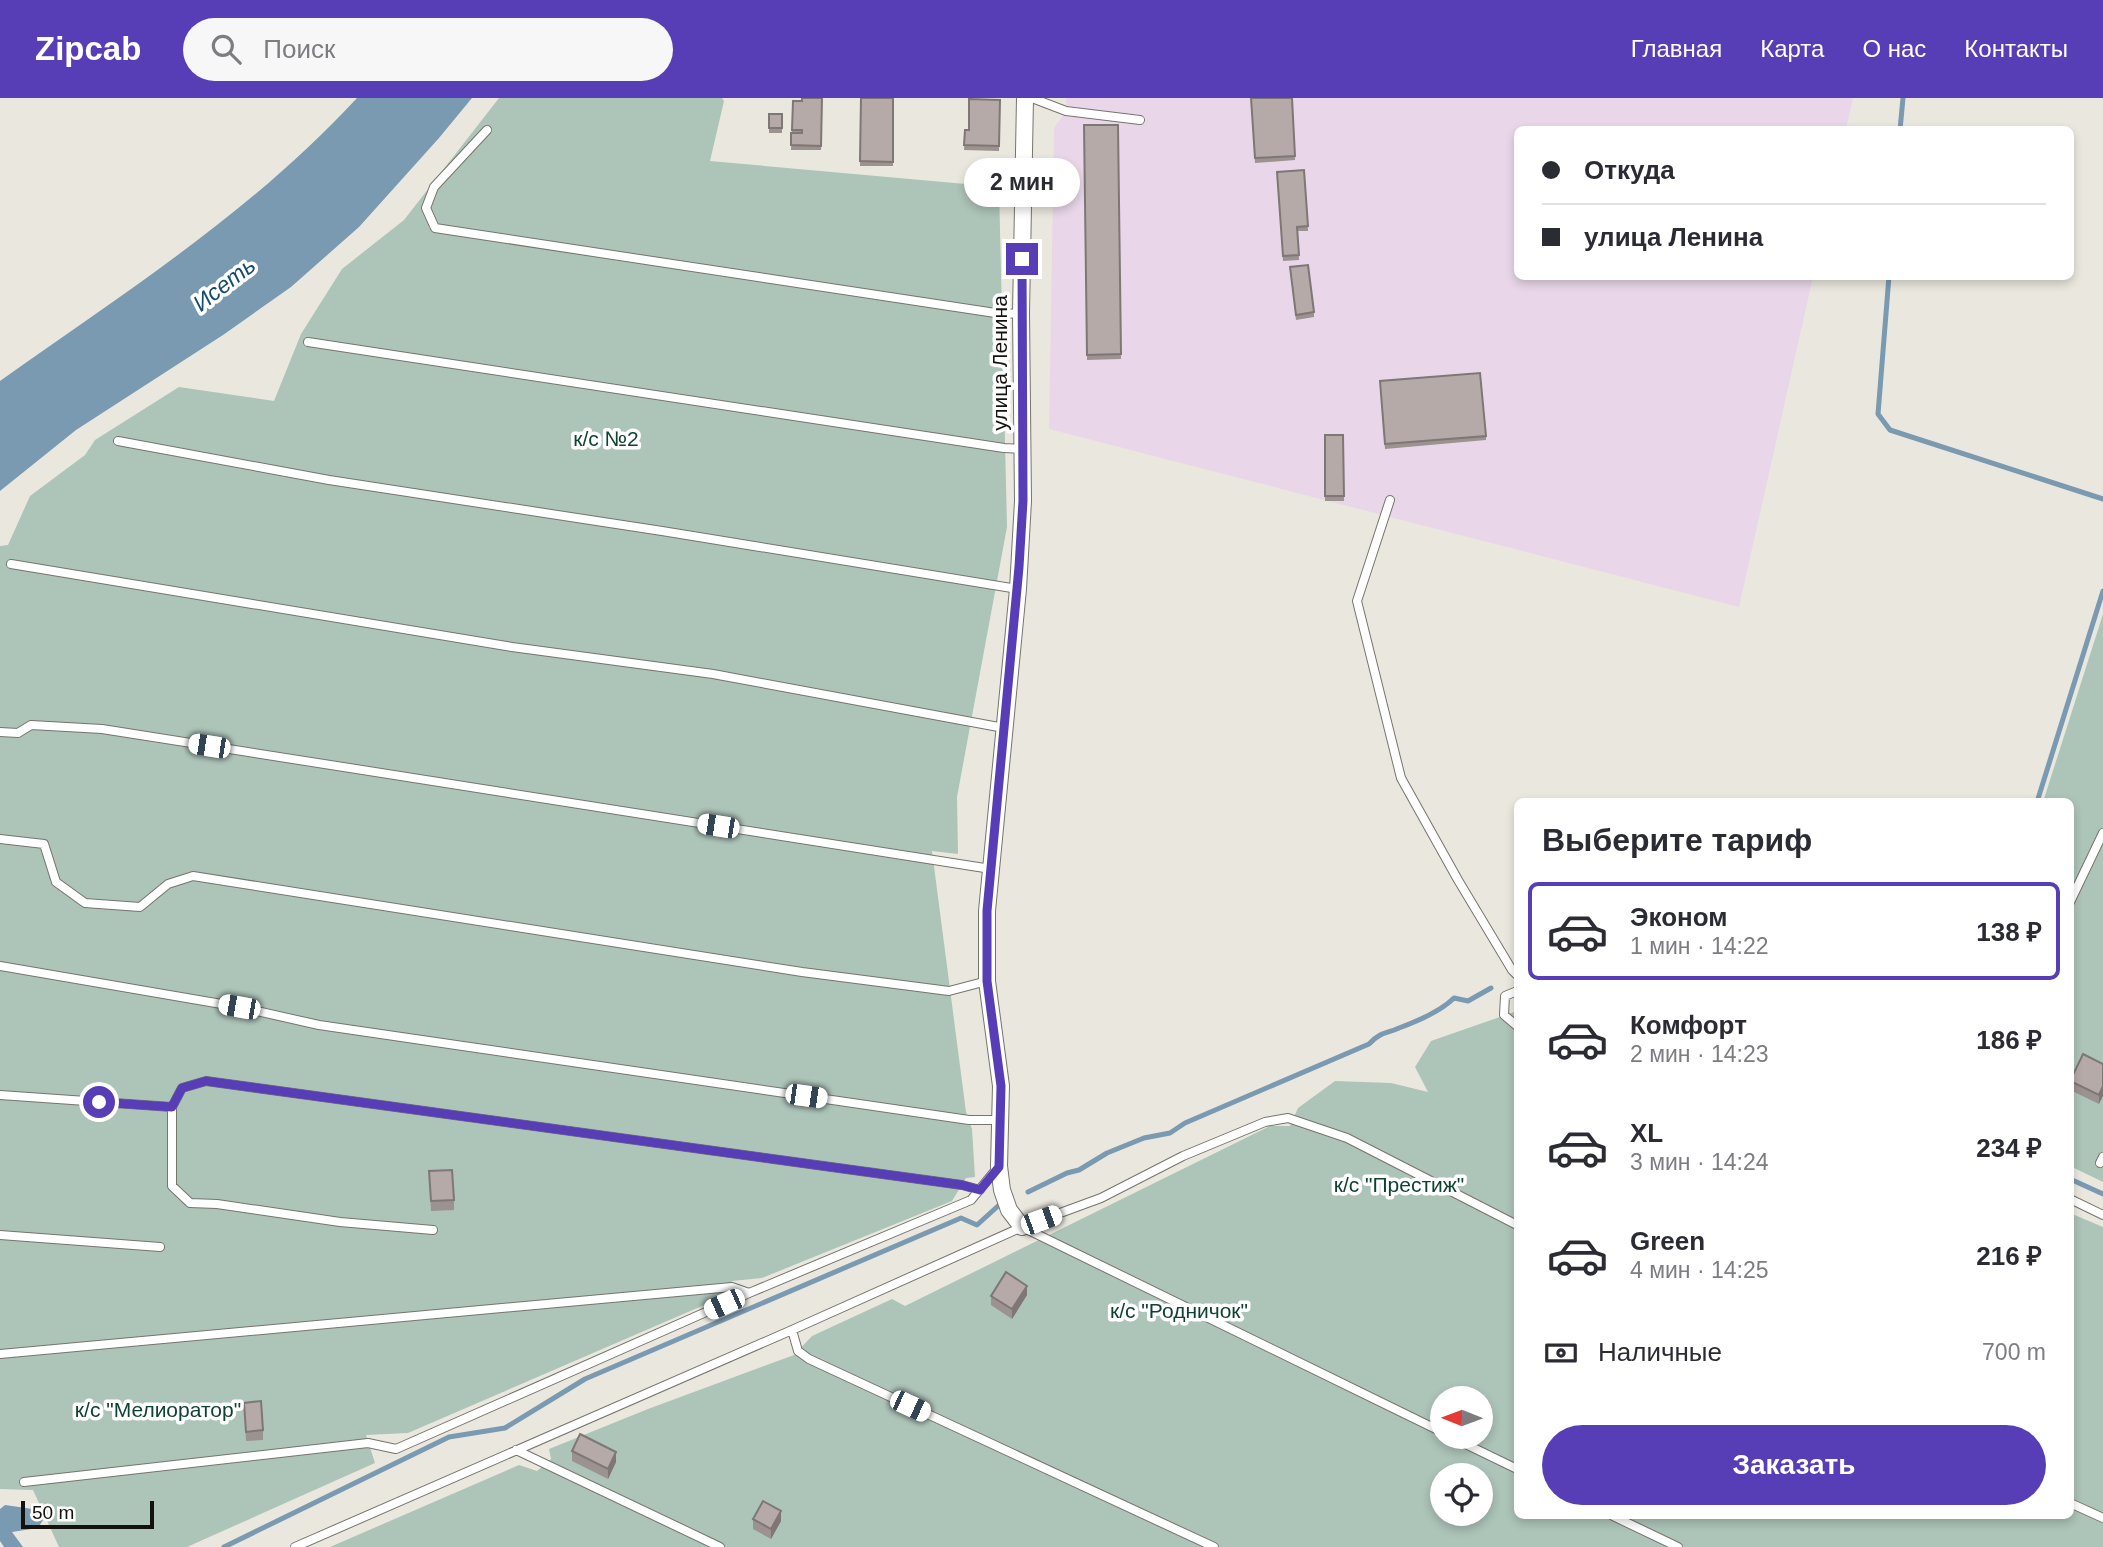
<!DOCTYPE html>
<html lang="ru">
<head>
<meta charset="utf-8">
<style>
	body { margin:0; font-family:Helvetica,sans-serif; background:#f7f7f7; color:#2b2b33; height:100vh; display:flex; flex-direction:column; font-size:26px; white-space:nowrap }
	* { box-sizing:border-box; margin:0 }
	p { font-size:23px; color:#7c7c81 }
	.icon { flex:none; width:38px; height:38px; fill:none; stroke:currentColor; stroke-width:2; stroke-linecap:round; stroke-linejoin:round }
	.map { position:relative; flex:1; overflow:hidden }
	.panel { position:absolute; left:1514px; top:700px; width:560px; height:721px; display:flex; flex-direction:column; background:#fff; border-radius:10px; box-shadow:0 4px 10px #0003 }
	.panel>* { flex:none }
	.banner { position:absolute; left:1514px; top:28px; width:560px; height:154px; border-radius:10px; box-shadow:0 4px 10px #0003; display:grid; align-content:center; height:154px; padding:0 28px; background:#fff }
	.needle { width:46px; rotate:271deg }
	.tools { position:absolute; left:1430px; top:1288px; display:grid; gap:14px }
	.tools a { display:grid; place-items:center; width:63px; height:63px; border-radius:50%; background:#fff; box-shadow:0 4px 10px #0003; font-size:35px }
	.scale { position:absolute; left:21px; bottom:18px; width:133px; box-sizing:border-box; padding-left:7px; border:4px solid #13120f; border-top:0; font-size:19px; line-height:24px; white-space:nowrap; color:#13120f; -webkit-text-stroke:5px #fff; paint-order:stroke }
	.end { position:absolute; width:32px; height:32px; margin:-16px; border:9px solid #583eb6; background:#fff; box-shadow:0 0 0 4px #fff }
	.from { border-radius:50% }
	.bubble { position:absolute; height:49px; border-radius:24px; background:#fff; box-shadow:0 4px 10px #0003; font-size:23px; font-weight:800; line-height:49px; text-align:center }
	.car { position:absolute; width:21px; height:42px; margin:-21px -10px; border-radius:9px; box-shadow:0 0 5px 2px #0007; background:linear-gradient(#fff 24%,#345 0 40%,#fff 0 76%,#345 0 86%,#fff 0) }
	.banner b { display:flex; align-items:center; gap:24px; height:66px; font-size:26px }
	.banner b+b { border-top:2px solid #e1e1e2 }
	.banner i { width:18px; height:18px; background:#2b2b33 }
	ul { padding:0; list-style:none }
	li { display:flex; align-items:center; gap:21px; height:98px; margin:0 14px 10px; padding:0 14px; border:4px solid transparent; border-radius:10px }
	li div { flex:1 }
	li b { display:block; font-size:26px }
	li em { font-style:normal; font-weight:800 }
	li.active { border-color:#583eb6 }
	li>.icon { width:63px; height:63px; stroke-width:1.5 }
	h2 { padding:0 28px; font-size:32px; line-height:84px }
	.pay { display:flex; align-items:center; gap:18px; height:77px; padding:0 28px; font-size:26px }
	.pay p { margin-inline-start:auto }
	.action { display:flex; gap:14px; margin-top:auto; padding:14px 28px }
	.action a { flex:1; height:80px; border-radius:42px; background:#583eb6; color:#fff; font-size:28px; font-weight:800; line-height:80px; text-align:center }
	header { display:flex; align-items:center; gap:42px; box-sizing:border-box; height:98px; padding:0 35px; background:#583eb6; color:#fff }
	header strong { font-size:33px }
	nav { display:flex; gap:38px; margin-inline-start:auto; font-size:24px }
	.search { width:490px; height:63px; background:#f7f7f7; display:flex; align-items:center; gap:18px; box-sizing:border-box; padding:0 24px; border-radius:38px; color:#7c7c81; font-size:26px }
	.map>svg:first-child { display:block }
</style>
</head>
<body>
<header>
<strong>Zipcab</strong>
<div class="search"><svg class="icon" aria-label="search" viewBox="0 0 24 24"><circle cx="10" cy="10" r="6"/><path d="M15 15l6 6"/></svg>Поиск</div>
<nav><a>Главная</a><a>Карта</a><a>О нас</a><a>Контакты</a></nav>
</header>
<div class="map">
<svg width="2103" height="1449" viewBox="0 0 2103 1449">
	<rect width="100%" height="100%" fill="#eae8de"/>
	<path fill="#e9d7e9" d="M 1066,0 L 1853,0 L 1846,31 L 1517,32 L 1517,178 L 1813,179 L 1739,509 L 1049,331 L 1054,30 L 1066,13 Z"/>
	<path fill="#adc4b9" fill-rule="evenodd" d="M 499,0 L 722,0 L 724,3 L 710,63 L 999,89 L 1007,429 L 957,699 L 958,756 L 932,753 L 966,1014 L 972,1031 L 975,1079 L 966,1080 L 952,1103 L 762,1180 L 732,1183 L 732,1195 L 408,1335 L 366,1337 L 375,1365 L 187,1449 L 59,1449 L 33,1392 L 0,1391 L 0,448 L 8,447 L 30,398 L 85,357 L 95,342 L 179,289 L 274,303 L 301,236 L 342,171 L 404,122 Z
		M 2103,516 L 2103,1084 L 2070,1068 L 2070,704 L 2043,704 Z
		M 1517,913 L 1517,1418 L 2070,1418 L 2070,1115 L 2103,1129 L 2103,1449 L 330,1449 L 519,1367 L 537,1373 L 551,1361 L 549,1351 L 648,1311 L 794,1257 L 812,1238 L 892,1201 L 905,1208 L 1270,1028 L 1290,1028 L 1298,1010 L 1335,983 L 1391,985 L 1428,994 L 1415,969 L 1431,943 ZM 1442,1300 L 1480,1300 L 1480,1339 L 1442,1339 ZM 1442,1377 L 1480,1377 L 1480,1416 L 1442,1416 Z"/>
	<path fill="#799ab1" d="M 357,0 L 472,0 L 439,40 L 359,129 L 291,189 L 223,237 L 76,332 L 0,393 L 0,283 C 125,194 252,114 357,0 Z
		M 5,1407 L 40,1412 L 43,1422 L 38,1430 L 12,1434 L 23,1449 L 4,1449 L 0,1443 L 0,1411 Z"/>
	<g fill="none" stroke-linecap="round" stroke-linejoin="round">
		<path stroke="#799ab1" stroke-width="5" d="M 1900,32 L 1903,0
			M 1889,178 L 1878,316 L 1890,332 L 2103,401
			M 2037,704 L 2103,493
			M 2070,1081 L 2103,1096
			M 1028,1094 L 1067,1075 L 1079,1072 L 1107,1055 L 1144,1040 L 1170,1035 L 1185,1025 L 1369,946 C 1380,934 1386,936 1399,930 C 1418,923 1440,914 1454,900 L 1468,903 L 1491,890
			M 224,1449 L 449,1339 L 505,1330 L 585,1281 L 961,1120 L 977,1127 L 998,1108"/>
		<g stroke="#76746b" stroke-width="10">
			<path id="service" d="M 1032,0 L 1066,13 L 1140,22
				M 487,32 L 434,89 L 426,110 L 435,130 L 1002,216 L 1021,215
				M 308,244 L 1004,350 L 1022,351
				M 118,343 L 329,382 L 662,433 L 1018,491
				M 1390,402 L 1357,503 L 1401,680 L 1458,782 L 1512,872 L 1517,877
				M 11,466 L 512,549 L 713,576 L 1004,630
				M 0,634 L 18,635 L 31,627 L 102,631 L 991,771
				M 0,741 L 44,746 L 56,784 L 85,805 L 140,809 L 168,786 L 193,778 L 802,874 L 949,893 L 987,883
				M 2070,804 L 2103,735
				M 0,868 L 239,909 L 319,927 L 969,1022 L 1001,1022
				M 1517,893 L 1505,898 L 1504,917 L 1517,928
				M 0,997 L 172,1009 L 182,990 L 206,983 L 962,1087 L 980,1092
				M 172,1009 L 172,1088 L 190,1105 L 217,1106 L 340,1124 L 433,1132
				M 2100,1065 L 2103,1059
				M 2070,1101 L 2103,1117
				M 1022,1129 L 1442,1334
				M 0,1137 L 160,1149
				M 792,1232 L 798,1253 L 809,1261 L 1214,1449
				M 0,1256 L 732,1189 L 749,1195
				M 1451,1339 L 1517,1371
				M 516,1352 L 720,1449
				M 24,1384 L 368,1345 L 396,1351 L 749,1195 L 971,1102 L 999,1068
				M 2070,1405 L 2103,1420
				M 1613,1418 L 1678,1449
				M 295,1449 L 792,1232 L 1022,1129 L 1101,1100 L 1183,1058 L 1265,1024 L 1288,1020 L 1347,1040 L 1517,1127"/>
		</g>
		<g stroke="#76746b" stroke-width="18">
			<path id="minor" d="M 1022,1129 L 1009,1112 L 1002,1092 L 999,1068 L 1001,988 L 987,883 L 987,813 L 1018,491 L 1023,403 L 1021,215 L 1025,0"/>
		</g>
		<use href="#service" stroke="#fff" stroke-width="8"/>
		<use href="#minor" stroke="#fff" stroke-width="16"/>
	</g>
	<path fill="#9c9290" d="M 822,0 L 821,52 L 791,52 L 793,3 L 802,3 Z
		M 861,0 L 893,0 L 893,68 L 860,68 Z
		M 1251,0 L 1292,0 L 1295,62 L 1255,65 Z
		M 1000,2 L 999,53 L 964,52 L 965,32 L 969,32 Z
		M 769,16 L 782,16 L 782,35 L 769,35 Z
		M 1084,27 L 1118,27 L 1121,261 L 1087,262 Z
		M 1304,72 L 1308,133 L 1298,133 L 1299,162 L 1283,163 L 1277,74 Z
		M 1290,169 L 1314,214 L 1314,219 L 1296,222 Z
		M 1380,288 L 1486,338 L 1486,342 L 1385,351 Z
		M 1325,337 L 1343,337 L 1344,403 L 1325,403 Z
		M 2103,966 L 2099,1006 L 2070,992 L 2070,981 Z
		M 429,1073 L 454,1102 L 454,1112 L 431,1113 Z
		M 1027,1197 L 1012,1221 L 991,1207 L 991,1198 Z
		M 244,1305 L 263,1332 L 263,1342 L 246,1343 Z
		M 572,1353 L 616,1364 L 608,1381 L 572,1363 Z
		M 753,1421 L 781,1423 L 771,1441 L 753,1431 Z"/>
	<path fill="#7f7775" d="M 2103,988 L 2103,998 L 2099,1006 L 2099,997 Z
		M 1027,1188 L 1027,1197 L 1012,1221 L 1012,1211 Z
		M 616,1354 L 616,1364 L 608,1381 L 608,1371 Z
		M 781,1413 L 781,1423 L 771,1441 L 771,1431 Z"/>
	<path fill="#b5aaa7" stroke="#7f7775" stroke-width="2" d="M 802,0 L 822,0 L 821,48 L 791,47 L 791,35 L 802,35 L 802,32 L 792,32 L 793,3 L 802,3 Z
		M 861,0 L 893,0 L 893,64 L 860,63 Z
		M 1251,0 L 1292,0 L 1295,58 L 1255,60 Z
		M 969,1 L 1000,2 L 999,48 L 964,47 L 965,32 L 969,32 Z
		M 769,16 L 782,16 L 782,30 L 769,30 Z
		M 1084,27 L 1118,27 L 1121,256 L 1087,257 Z
		M 1304,72 L 1308,128 L 1297,129 L 1299,157 L 1283,158 L 1277,74 Z
		M 1308,167 L 1314,214 L 1296,217 L 1290,169 Z
		M 1480,275 L 1486,338 L 1385,346 L 1380,283 Z
		M 1325,337 L 1343,337 L 1344,398 L 1325,398 Z
		M 2083,956 L 2103,966 L 2103,988 L 2099,997 L 2070,983 Z
		M 452,1072 L 454,1102 L 431,1103 L 429,1073 Z
		M 1006,1174 L 1027,1188 L 1012,1211 L 991,1198 Z
		M 261,1303 L 263,1332 L 246,1334 L 244,1305 Z
		M 580,1336 L 616,1354 L 608,1371 L 572,1353 Z
		M 763,1403 L 781,1413 L 771,1431 L 753,1421 Z"/>
	<g fill="none" stroke-linecap="round" stroke-linejoin="round">
		<path stroke="#583eb6" stroke-width="9" d="M 99,1004 L 172,1009 L 182,990 L 206,983 L 962,1087 L 980,1092 L 999,1069 L 1001,988 L 987,883 L 987,813 L 1019,469 L 1023,403 L 1022,161"/>
	</g>
	<g text-anchor="middle" stroke-width="7" stroke-linejoin="round" paint-order="stroke">
		<g font-size="21" fill="#13120f" stroke="#fff">
			<text transform="translate(1000 265) rotate(-90)" y="7">улица Ленина</text>
		</g>
		<g font-size="21" fill="#0f4331" stroke="#fff">
			<text x="606" y="348">к/с №2</text>
			<text x="1399" y="1094">к/с "Престиж"</text>
			<text x="1179" y="1220">к/с "Родничок"</text>
			<text x="158" y="1319">к/с "Мелиоратор"</text>
		</g>
		<g font-size="23" font-style="italic" fill="#134c6d" stroke="#fff">
			<text transform="translate(224 186) rotate(-38)" y="8">Исеть</text>
		</g>
	</g>
</svg>
<div class="tools">
<a><svg class="needle" viewBox="-14 -14 28 28"><path d="M0-13l5 13h-10z" fill="#e53935"/><path d="M0 13l5-13h-10z" fill="#7c7c81"/></svg></a>
<a><svg class="icon" aria-label="locate" viewBox="0 0 24 24"><circle cx="12" cy="12" r="6"/><path d="M12 2v4M12 18v4M2 12h4M18 12h4"/></svg></a>
</div>
<div class="scale">50 m</div>
<i class="end from" style="left:99px;top:1004px"></i>
<i class="end" style="left:1022px;top:161px"></i>
<div class="bubble" style="left:964px;top:60px;width:116px">2 мин</div>
<i class="car" style="left:209px;top:648px;rotate:279deg"></i>
<i class="car" style="left:718px;top:728px;rotate:279deg"></i>
<i class="car" style="left:239px;top:909px;rotate:280deg"></i>
<i class="car" style="left:806px;top:998px;rotate:98deg"></i>
<i class="car" style="left:1041px;top:1122px;rotate:70deg"></i>
<i class="car" style="left:724px;top:1206px;rotate:246deg"></i>
<i class="car" style="left:910px;top:1308px;rotate:115deg"></i>
<div class="banner">
<b><i class="from"></i>Откуда</b>
<b><i></i>улица Ленина</b>
</div>
<section class="panel">
<h2>Выберите тариф</h2>
<ul>
<li class="active"><svg class="icon" aria-label="car" viewBox="0 0 24 24"><path d="M5 17H2v-5l4-1 3-4h7l3 4 3 1v5h-3M9 17h6M6 11h13"/><circle cx="7" cy="17" r="2"/><circle cx="17" cy="17" r="2"/></svg><div><b>Эконом</b><p>1 мин · 14:22</p></div><em>138 ₽</em></li>
<li><svg class="icon" aria-label="car" viewBox="0 0 24 24"><path d="M5 17H2v-5l4-1 3-4h7l3 4 3 1v5h-3M9 17h6M6 11h13"/><circle cx="7" cy="17" r="2"/><circle cx="17" cy="17" r="2"/></svg><div><b>Комфорт</b><p>2 мин · 14:23</p></div><em>186 ₽</em></li>
<li><svg class="icon" aria-label="car" viewBox="0 0 24 24"><path d="M5 17H2v-5l4-1 3-4h7l3 4 3 1v5h-3M9 17h6M6 11h13"/><circle cx="7" cy="17" r="2"/><circle cx="17" cy="17" r="2"/></svg><div><b>XL</b><p>3 мин · 14:24</p></div><em>234 ₽</em></li>
<li><svg class="icon" aria-label="car" viewBox="0 0 24 24"><path d="M5 17H2v-5l4-1 3-4h7l3 4 3 1v5h-3M9 17h6M6 11h13"/><circle cx="7" cy="17" r="2"/><circle cx="17" cy="17" r="2"/></svg><div><b>Green</b><p>4 мин · 14:25</p></div><em>216 ₽</em></li>
</ul>
<div class="pay"><svg class="icon" aria-label="cash" viewBox="0 0 24 24"><path d="M3 7h18v10H3z"/><circle cx="12" cy="12" r="2"/></svg>Наличные<p>700 m</p></div>
<div class="action"><a>Заказать</a></div>
</section>
</div>
</body>
</html>
